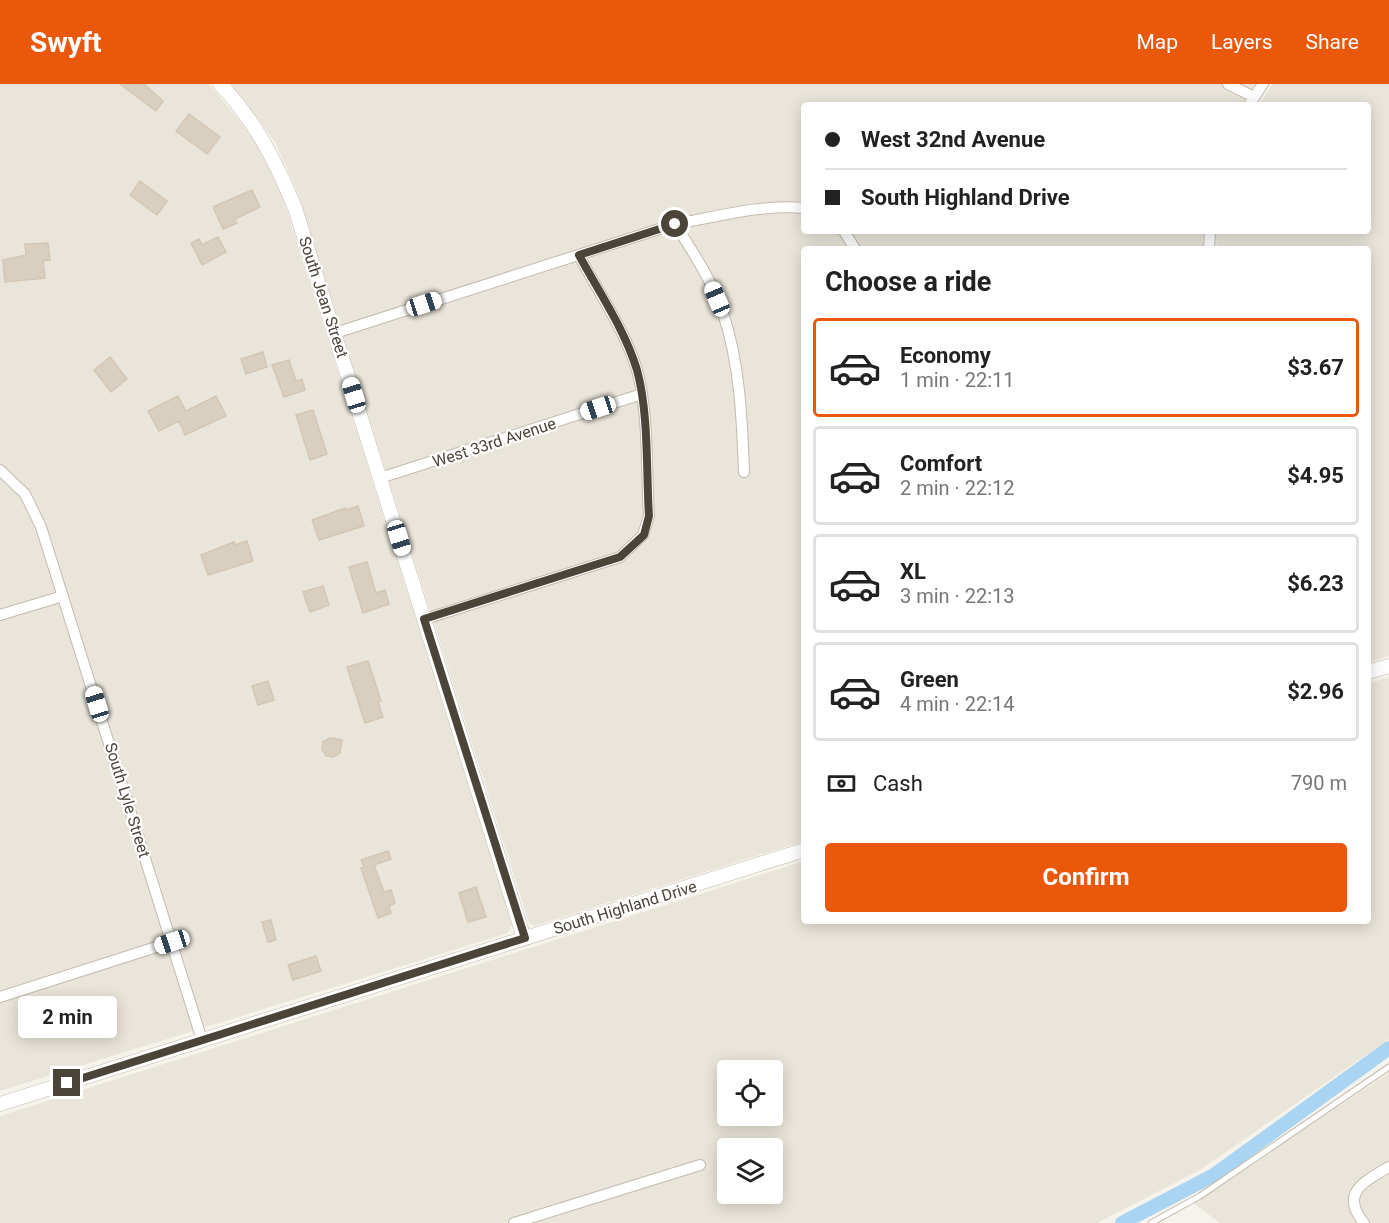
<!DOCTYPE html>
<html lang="en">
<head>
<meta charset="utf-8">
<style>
	body { margin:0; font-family:Roboto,sans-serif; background:#f2f2f2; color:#222; height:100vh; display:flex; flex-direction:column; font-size:22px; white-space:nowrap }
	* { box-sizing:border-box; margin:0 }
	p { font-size:20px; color:#767676 }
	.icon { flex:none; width:33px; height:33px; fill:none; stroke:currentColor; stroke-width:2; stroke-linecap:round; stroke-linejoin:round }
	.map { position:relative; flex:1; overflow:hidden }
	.sheet { position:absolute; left:801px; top:162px; width:570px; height:678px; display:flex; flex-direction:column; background:#fff; border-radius:6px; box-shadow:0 3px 15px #0003 }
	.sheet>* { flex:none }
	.guide { position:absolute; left:801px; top:18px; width:570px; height:132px; border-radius:6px; box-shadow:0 3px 15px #0003; display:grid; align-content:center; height:132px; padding:0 24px; background:#fff }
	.fabs { position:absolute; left:717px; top:976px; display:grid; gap:12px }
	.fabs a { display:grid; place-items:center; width:66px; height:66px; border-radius:6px; background:#fff; box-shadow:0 3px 15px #0003; font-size:30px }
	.end { position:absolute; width:27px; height:27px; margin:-14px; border:8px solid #4b4439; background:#fff; box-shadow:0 0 0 3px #fff }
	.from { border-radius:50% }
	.bubble { position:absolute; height:42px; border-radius:6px; background:#fff; box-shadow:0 3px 15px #0003; font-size:20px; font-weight:700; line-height:42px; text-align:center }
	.car { position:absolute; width:18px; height:36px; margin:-18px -9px; border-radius:8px; box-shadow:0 0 4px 2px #0007; background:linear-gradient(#fff 24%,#345 0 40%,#fff 0 76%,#345 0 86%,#fff 0) }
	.guide b { display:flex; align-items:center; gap:21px; height:57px; font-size:22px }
	.guide b+b { border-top:2px solid #e0e0e0 }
	.guide i { width:15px; height:15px; background:#222 }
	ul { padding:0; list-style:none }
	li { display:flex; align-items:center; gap:18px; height:99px; margin:0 12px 9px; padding:0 12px; border:3px solid #e0e0e0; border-radius:6px }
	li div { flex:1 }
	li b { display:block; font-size:22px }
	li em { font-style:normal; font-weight:700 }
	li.current { border-color:#ea580c }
	li>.icon { width:54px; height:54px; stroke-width:1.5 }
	h2 { padding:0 24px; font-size:27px; line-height:72px }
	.pay { display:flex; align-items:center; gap:15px; height:66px; padding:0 24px; font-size:22px }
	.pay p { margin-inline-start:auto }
	.primary-button { display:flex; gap:12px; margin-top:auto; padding:12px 24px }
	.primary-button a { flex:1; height:69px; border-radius:6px; background:#ea580c; color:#fff; font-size:24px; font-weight:700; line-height:69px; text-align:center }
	header { display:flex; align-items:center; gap:36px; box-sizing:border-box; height:84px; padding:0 30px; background:#ea580c; color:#fff }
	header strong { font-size:28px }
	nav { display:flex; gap:33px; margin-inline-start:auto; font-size:21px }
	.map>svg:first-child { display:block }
</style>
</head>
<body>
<header>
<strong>Swyft</strong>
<nav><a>Map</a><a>Layers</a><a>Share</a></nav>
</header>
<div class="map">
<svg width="1389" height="1139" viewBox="0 0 1389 1139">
	<rect width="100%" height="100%" fill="#f6f3ec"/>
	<path fill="#eae5da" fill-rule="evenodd" d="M 0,0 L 209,0 L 254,54 L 283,114 L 512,840 L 508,849 L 0,1007 Z
		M 231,0 L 1255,0 L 1242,21 L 804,21 L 804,147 L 1203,147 L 1203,165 L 804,165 L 804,757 L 534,842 L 529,839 L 297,107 L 275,58 Z
		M 1272,0 L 1389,0 L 1389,572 L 1368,579 L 1368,165 L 1217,165 L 1216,151 L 1217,147 L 1368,147 L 1368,21 L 1259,21 Z
		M 1389,593 L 1389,955 L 1200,1086 L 1097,1139 L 0,1139 L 0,1032 L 804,777 L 804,837 L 1368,837 L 1368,600 ZM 728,987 L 772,987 L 772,1032 L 728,1032 ZM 728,1065 L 772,1065 L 772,1110 L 728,1110 Z
		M 1389,989 L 1389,1139 L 1220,1139 L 1192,1118 Z"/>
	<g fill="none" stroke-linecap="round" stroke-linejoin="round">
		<path stroke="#a9d4f2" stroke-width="14" d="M 1122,1139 L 1214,1091 L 1389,964"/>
	</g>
	<path fill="#d8cfc1" stroke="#d3c7b4" stroke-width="1.5" d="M 120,0 L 144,0 L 163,17 L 156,27 Z
		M 189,30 L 220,53 L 207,70 L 176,47 Z
		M 140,97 L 167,117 L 157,131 L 130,111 Z
		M 252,106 L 260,123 L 235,135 L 237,139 L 223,145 L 213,123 Z
		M 218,153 L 226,168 L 202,181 L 191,159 L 199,155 L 202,161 Z
		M 48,159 L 50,176 L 43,177 L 45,194 L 5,198 L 3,176 L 26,171 L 25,160 Z
		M 263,268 L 267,283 L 246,290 L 241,275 Z
		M 110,273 L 127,295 L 111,308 L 94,286 Z
		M 289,276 L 296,297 L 302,295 L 305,306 L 284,313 L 272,281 Z
		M 178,312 L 186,327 L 216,312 L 226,332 L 185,351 L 179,337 L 159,347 L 148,327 Z
		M 313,326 L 327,370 L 310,376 L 296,331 Z
		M 358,422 L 364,442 L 319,456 L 312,436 L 345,424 L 345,426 Z
		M 247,457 L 253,477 L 208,491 L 201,471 L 234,458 L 235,461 Z
		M 367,478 L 376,509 L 385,506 L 389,520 L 363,529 L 349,483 Z
		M 323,502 L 329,521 L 310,528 L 303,508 Z
		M 368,577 L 381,617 L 378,618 L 383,633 L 365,639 L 347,583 Z
		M 268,597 L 274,616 L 258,621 L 252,602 Z
		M 330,654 L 342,656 L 340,669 L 333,673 L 326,672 L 322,665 L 323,658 Z
		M 388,767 L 391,775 L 374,781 L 384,808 L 391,806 L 395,819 L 389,822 L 391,829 L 378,834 L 361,784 L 364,783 L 361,776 Z
		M 476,803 L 486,833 L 468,838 L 459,809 Z
		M 271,836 L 276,856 L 268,858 L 262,838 Z
		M 316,872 L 321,887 L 293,896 L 288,881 Z"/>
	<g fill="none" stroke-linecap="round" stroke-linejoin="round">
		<g stroke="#c2bbae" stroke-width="7">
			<path id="service" d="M 1151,1139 L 1200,1112 L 1389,983"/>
		</g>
		<g stroke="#c2bbae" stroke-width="12">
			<path id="minor" d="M 1228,0 L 1254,13
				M 1249,21 L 1263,0
				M 675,140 C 693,168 712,197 723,229 C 740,280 742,334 744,388
				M 844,147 L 855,165
				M 1209,165 L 1210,147
				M 335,249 L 675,140 C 716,133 762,120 804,124
				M 0,386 L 25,410 L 41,443 L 202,956
				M 380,394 L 642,310
				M 0,531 L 63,512
				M 425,535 L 620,473 L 643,451 L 649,432 C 646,386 649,330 637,286 C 625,246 598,208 579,171
				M 0,913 L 172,858
				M 514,1139 L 700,1081
				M 1364,1139 C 1339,1109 1365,1097 1389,1083"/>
		</g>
		<g stroke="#c2bbae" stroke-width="15">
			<path id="tertiary" d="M 220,0 C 255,36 276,78 295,124 L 524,854
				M 1368,588 L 1389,582
				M 0,1020 L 804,766"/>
		</g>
		<use href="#service" stroke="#fff" stroke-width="5"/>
		<use href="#minor" stroke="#fff" stroke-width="10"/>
		<use href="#tertiary" stroke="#fff" stroke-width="14"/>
	</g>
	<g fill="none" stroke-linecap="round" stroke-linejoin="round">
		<path stroke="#4b4439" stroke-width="8" d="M 67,999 L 525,854 L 424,535 L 620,473 L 644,451 L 649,432 C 646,386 649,330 637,286 C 625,246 599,208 579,171 L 675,140"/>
	</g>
	<g text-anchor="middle" stroke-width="4.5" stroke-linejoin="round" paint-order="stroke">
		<g font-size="16" fill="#4b4439" stroke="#fff">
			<text transform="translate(324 213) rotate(72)" y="6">South Jean Street</text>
			<text transform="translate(494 358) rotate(-18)" y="6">West 33rd Avenue</text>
			<text transform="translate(128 716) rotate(73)" y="6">South Lyle Street</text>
			<text transform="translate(625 823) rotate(-17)" y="6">South Highland Drive</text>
		</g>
	</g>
</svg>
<div class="fabs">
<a><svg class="icon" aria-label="locate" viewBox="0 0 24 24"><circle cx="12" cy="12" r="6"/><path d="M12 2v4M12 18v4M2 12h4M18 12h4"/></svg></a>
<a><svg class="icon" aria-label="layers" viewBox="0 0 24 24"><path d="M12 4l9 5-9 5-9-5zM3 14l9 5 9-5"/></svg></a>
</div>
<i class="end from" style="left:675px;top:140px"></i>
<i class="end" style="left:67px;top:999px"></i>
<div class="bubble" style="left:18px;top:912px;width:99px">2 min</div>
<i class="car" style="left:717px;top:215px;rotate:337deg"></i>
<i class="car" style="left:424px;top:220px;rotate:72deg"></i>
<i class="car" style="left:354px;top:311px;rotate:343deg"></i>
<i class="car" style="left:598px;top:324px;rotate:252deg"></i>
<i class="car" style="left:399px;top:454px;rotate:163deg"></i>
<i class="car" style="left:97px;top:620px;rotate:343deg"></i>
<i class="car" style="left:172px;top:858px;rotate:252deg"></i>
<div class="guide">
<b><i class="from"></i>West 32nd Avenue</b>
<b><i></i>South Highland Drive</b>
</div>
<section class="sheet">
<h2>Choose a ride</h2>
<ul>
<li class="current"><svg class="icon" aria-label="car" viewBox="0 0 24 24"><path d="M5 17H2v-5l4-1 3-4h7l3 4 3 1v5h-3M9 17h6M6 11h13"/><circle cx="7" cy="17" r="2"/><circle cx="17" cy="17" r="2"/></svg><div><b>Economy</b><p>1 min · 22:11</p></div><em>$3.67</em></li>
<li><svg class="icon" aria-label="car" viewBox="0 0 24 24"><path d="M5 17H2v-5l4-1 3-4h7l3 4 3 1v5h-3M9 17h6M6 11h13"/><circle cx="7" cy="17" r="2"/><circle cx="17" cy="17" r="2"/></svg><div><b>Comfort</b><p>2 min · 22:12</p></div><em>$4.95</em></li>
<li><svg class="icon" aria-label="car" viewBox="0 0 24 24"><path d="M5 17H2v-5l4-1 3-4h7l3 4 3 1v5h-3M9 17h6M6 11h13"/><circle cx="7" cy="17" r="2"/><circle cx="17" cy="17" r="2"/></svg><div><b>XL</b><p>3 min · 22:13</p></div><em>$6.23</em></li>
<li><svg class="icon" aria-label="car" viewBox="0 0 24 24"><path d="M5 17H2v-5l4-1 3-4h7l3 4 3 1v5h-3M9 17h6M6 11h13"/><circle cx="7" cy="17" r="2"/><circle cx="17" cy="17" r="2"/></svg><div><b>Green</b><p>4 min · 22:14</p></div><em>$2.96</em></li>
</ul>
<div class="pay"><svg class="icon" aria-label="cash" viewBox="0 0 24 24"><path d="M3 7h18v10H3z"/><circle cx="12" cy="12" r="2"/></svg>Cash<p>790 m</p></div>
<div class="primary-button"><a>Confirm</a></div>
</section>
</div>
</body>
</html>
